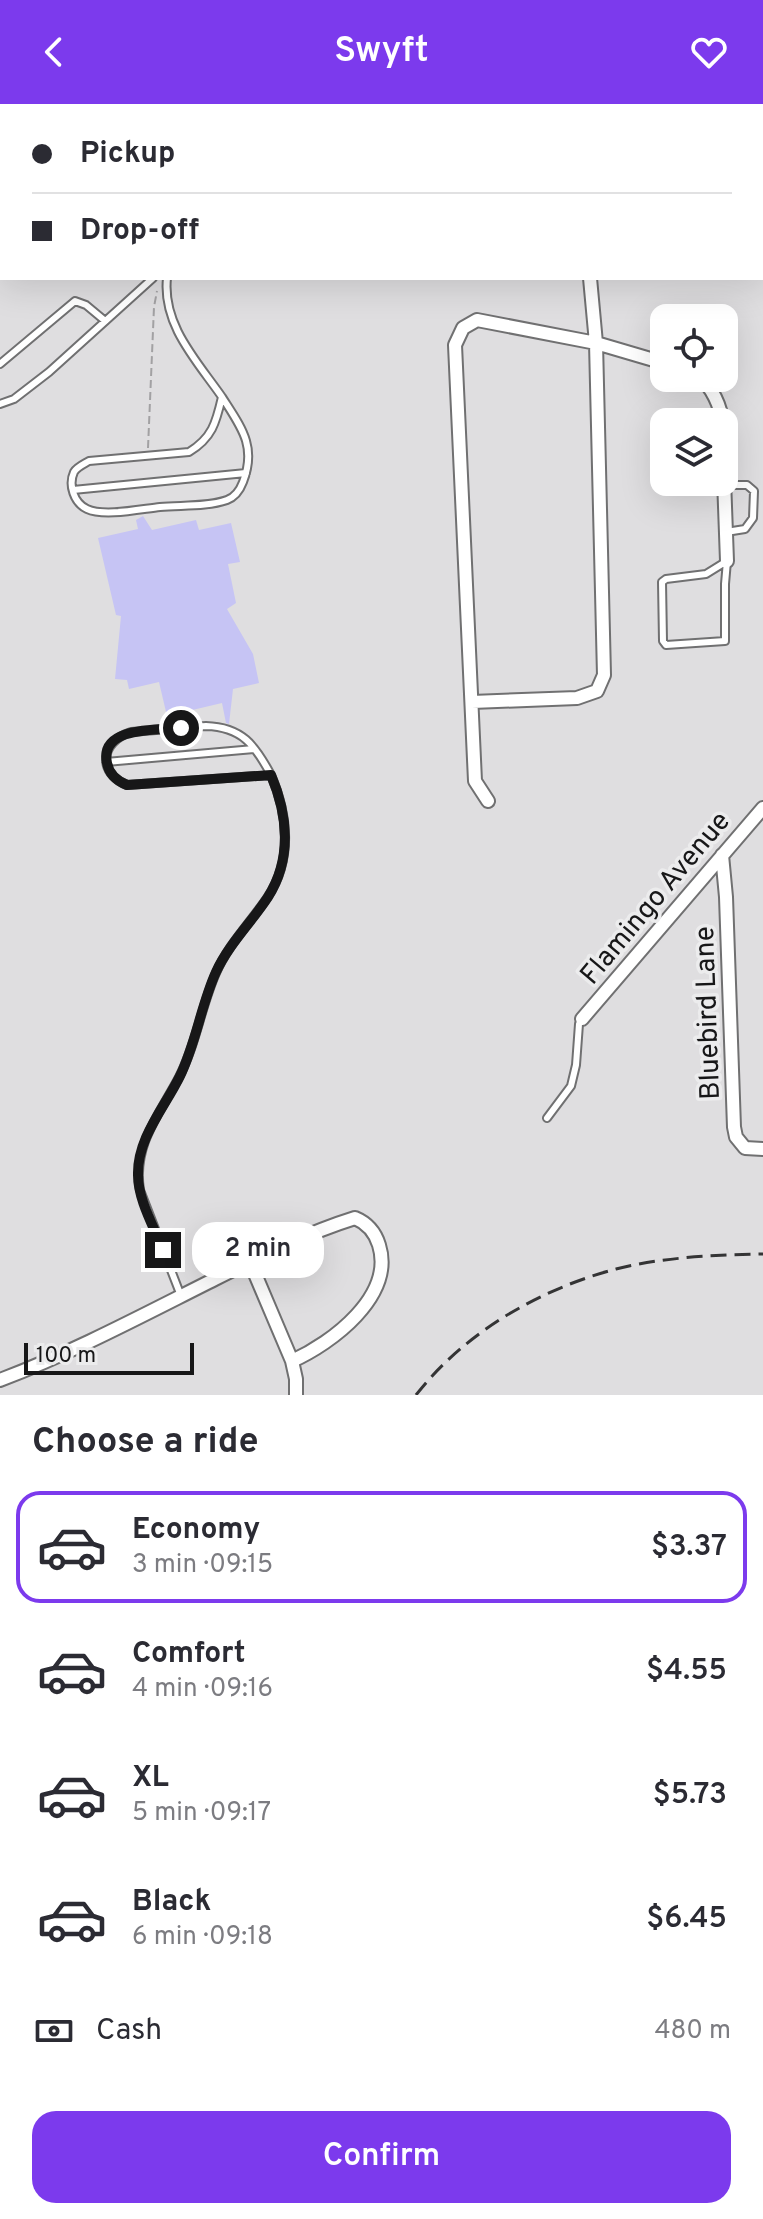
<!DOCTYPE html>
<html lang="en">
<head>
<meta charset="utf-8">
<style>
	body { margin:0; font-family:Overpass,sans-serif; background:#f7f7f7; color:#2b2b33; height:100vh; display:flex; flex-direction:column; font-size:30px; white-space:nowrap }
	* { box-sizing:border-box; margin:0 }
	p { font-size:26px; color:#7c7c81 }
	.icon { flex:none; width:44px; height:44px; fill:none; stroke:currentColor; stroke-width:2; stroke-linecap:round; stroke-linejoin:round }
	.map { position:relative; height:1291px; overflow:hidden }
	.side { display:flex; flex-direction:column; background:#fff; flex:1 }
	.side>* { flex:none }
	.banner { position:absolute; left:0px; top:0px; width:764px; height:176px; box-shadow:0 8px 32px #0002; display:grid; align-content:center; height:176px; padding:0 32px; background:#fff }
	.fabs { position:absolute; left:650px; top:200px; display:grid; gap:16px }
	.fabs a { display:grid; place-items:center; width:88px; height:88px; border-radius:16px; background:#fff; box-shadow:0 8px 32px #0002; font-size:40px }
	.scale { position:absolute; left:24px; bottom:20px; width:170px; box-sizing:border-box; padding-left:8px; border:4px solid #171718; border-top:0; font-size:22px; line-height:28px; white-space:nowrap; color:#171718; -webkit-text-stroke:6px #ececed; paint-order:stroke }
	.end { position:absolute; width:36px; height:36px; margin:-18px; border:10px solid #171718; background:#fff; box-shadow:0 0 0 4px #fff }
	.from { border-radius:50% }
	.bubble { position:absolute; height:56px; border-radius:24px; background:#fff; box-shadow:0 8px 32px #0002; font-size:26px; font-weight:600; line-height:56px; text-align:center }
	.banner b { display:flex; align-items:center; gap:28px; height:76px; font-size:30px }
	.banner b+b { border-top:2px solid #e1e1e2 }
	.banner i { width:20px; height:20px; background:#2b2b33 }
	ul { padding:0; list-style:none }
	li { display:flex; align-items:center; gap:24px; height:112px; margin:0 16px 12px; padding:0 16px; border:4px solid transparent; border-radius:24px }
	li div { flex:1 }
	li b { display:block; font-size:30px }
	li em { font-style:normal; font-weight:600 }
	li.current { border-color:#7c3aed }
	li>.icon { width:72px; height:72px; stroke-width:1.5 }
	h2 { padding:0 32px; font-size:36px; line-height:96px }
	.pay { display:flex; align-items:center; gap:20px; height:88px; padding:0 32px; font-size:30px }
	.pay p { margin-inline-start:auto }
	.action { display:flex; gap:16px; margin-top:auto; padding:16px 32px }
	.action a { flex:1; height:92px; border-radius:24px; background:#7c3aed; color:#fff; font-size:32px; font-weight:600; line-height:92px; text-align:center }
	header { display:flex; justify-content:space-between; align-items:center; height:104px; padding:0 32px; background:#7c3aed; color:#fff; font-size:36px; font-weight:600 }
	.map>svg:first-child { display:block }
</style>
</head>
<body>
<header><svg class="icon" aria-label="back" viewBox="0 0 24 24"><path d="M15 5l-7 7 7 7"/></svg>Swyft<svg class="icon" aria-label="heart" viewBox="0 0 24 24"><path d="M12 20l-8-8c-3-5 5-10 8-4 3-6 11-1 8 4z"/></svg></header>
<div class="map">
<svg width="763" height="1291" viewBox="0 0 763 1291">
	<rect width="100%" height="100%" fill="#dfdee0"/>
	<path fill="#c6c4f4" d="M 143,412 L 152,426 L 196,416 L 199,426 L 231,419 L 240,458 L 228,460 L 236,499 L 227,505 L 253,550 L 259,579 L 233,585 L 229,620 L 226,619 L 222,599 L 167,612 L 159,578 L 129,585 L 127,576 L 115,575 L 121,512 L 116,511 L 98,434 L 138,425 L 136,416 Z"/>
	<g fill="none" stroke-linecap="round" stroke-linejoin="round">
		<g stroke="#707071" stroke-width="10">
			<path id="lane" d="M 58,0 L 58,2
				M 366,0 L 366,2
				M 698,0 L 716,2
				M 485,2 L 492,0
				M 650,2 L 651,0
				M 759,2 L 759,0
				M 762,7 L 763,7
				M 0,21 L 2,21
				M 762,46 L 763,45
				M 0,49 L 2,49
				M 0,116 L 2,116
				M 167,174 C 162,221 197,257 222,293
				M 0,260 L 75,197 L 86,201 L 104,216
				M 222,293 C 241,323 257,342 243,378 C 240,386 235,393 227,396 C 207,403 181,401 160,403 C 141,405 104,413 87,405 C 74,399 68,381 74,368 C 77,363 84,360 89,357 L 189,348 C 212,334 216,319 222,293 Z
				M 0,300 L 14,295 L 49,268 L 153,174
				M 724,381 L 747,381 L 754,387 L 753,414 L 745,425 L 726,428
				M 73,386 L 246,369
				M 727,457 L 725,480 L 725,537 L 666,541 L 663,537 L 662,478 L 666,475 L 706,470 Z
				M 206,622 C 242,623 255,641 271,671 L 127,681 C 97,669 100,638 131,628 Z
				M 106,658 L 254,645
				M 547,1014 L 571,982 L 576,961 L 579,920 L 582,915
				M 181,1192 L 140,1086 C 133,1041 159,1011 179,973 C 196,941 201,903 216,869 C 228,841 250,819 267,794 C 293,756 288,711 271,671"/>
		</g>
		<g stroke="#707071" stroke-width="16">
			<path id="street" d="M 169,0 L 169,2
				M 578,0 L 578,2
				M 699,274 C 712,282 721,303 722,318
				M 724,375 L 727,457
				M 472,598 L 577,594 L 597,587 L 604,571 L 596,239 L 590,174
				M 488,697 L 475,677 L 455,241 L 463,224 L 477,216 L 596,239 L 664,259
				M 722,751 L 726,793 L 734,1023 L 736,1033 L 745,1044 L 763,1045
				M 582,915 L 763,704
				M 250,1158 L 292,1257 L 296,1275 L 296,1291
				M 0,1276 C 74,1248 145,1210 215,1175 C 261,1152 307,1129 355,1114 C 367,1119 375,1128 379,1141 C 395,1192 332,1239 292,1257"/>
		</g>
		<path stroke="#a2a1a3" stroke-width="2" stroke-dasharray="8 4" stroke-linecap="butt" d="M 148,344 L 154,203 L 157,187"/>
		<use href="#lane" stroke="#fff" stroke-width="6"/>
		<use href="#street" stroke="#fff" stroke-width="12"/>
		<path stroke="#343435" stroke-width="3" stroke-dasharray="16 8" stroke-linecap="butt" d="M 416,1291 C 465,1228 540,1185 616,1165 C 664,1153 714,1151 763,1150"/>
	</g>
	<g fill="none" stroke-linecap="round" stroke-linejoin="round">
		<path stroke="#171718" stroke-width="10" d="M 163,1146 C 154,1123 138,1096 138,1071 C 137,1034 165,1003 180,972 C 196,939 201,901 216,868 C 229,840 251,819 268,793 C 292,755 288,711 271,671 L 127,681 C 117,677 109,670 107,659 C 99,622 158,626 181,624"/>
	</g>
	<g text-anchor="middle" stroke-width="7" stroke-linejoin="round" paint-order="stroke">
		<g font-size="28" fill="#171718" stroke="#ececed">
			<text transform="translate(654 793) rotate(-50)" y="10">Flamingo Avenue</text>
			<text transform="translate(706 909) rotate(-92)" y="10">Bluebird Lane</text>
		</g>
	</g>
</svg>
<div class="fabs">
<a><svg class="icon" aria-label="locate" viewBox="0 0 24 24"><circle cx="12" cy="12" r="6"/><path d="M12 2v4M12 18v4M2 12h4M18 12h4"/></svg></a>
<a><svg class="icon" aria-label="layers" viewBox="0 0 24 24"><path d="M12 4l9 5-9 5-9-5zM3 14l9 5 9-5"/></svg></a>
</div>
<div class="scale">100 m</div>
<i class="end from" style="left:181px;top:624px"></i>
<i class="end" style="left:163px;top:1146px"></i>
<div class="bubble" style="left:192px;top:1118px;width:132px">2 min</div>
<div class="banner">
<b><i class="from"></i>Pickup</b>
<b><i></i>Drop-off</b>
</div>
</div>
<section class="side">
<h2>Choose a ride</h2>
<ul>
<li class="current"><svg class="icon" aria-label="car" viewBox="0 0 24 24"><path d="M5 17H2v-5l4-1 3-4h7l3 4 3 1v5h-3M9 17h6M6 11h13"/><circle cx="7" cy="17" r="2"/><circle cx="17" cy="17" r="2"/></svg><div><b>Economy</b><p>3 min · 09:15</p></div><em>$3.37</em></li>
<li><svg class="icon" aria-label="car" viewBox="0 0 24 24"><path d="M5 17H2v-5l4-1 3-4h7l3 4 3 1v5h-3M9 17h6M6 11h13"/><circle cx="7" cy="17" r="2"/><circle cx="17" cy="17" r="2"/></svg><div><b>Comfort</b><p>4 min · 09:16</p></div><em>$4.55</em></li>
<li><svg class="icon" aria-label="car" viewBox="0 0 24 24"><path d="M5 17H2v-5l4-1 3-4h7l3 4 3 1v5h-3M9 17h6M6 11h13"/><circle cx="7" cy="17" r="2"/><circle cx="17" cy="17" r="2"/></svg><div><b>XL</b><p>5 min · 09:17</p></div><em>$5.73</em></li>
<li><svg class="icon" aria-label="car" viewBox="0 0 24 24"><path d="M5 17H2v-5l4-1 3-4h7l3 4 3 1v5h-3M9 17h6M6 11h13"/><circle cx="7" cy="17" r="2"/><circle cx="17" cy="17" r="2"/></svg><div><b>Black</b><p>6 min · 09:18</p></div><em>$6.45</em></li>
</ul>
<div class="pay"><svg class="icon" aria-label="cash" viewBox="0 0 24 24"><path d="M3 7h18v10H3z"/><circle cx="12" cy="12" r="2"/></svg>Cash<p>480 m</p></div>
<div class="action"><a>Confirm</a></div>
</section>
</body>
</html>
